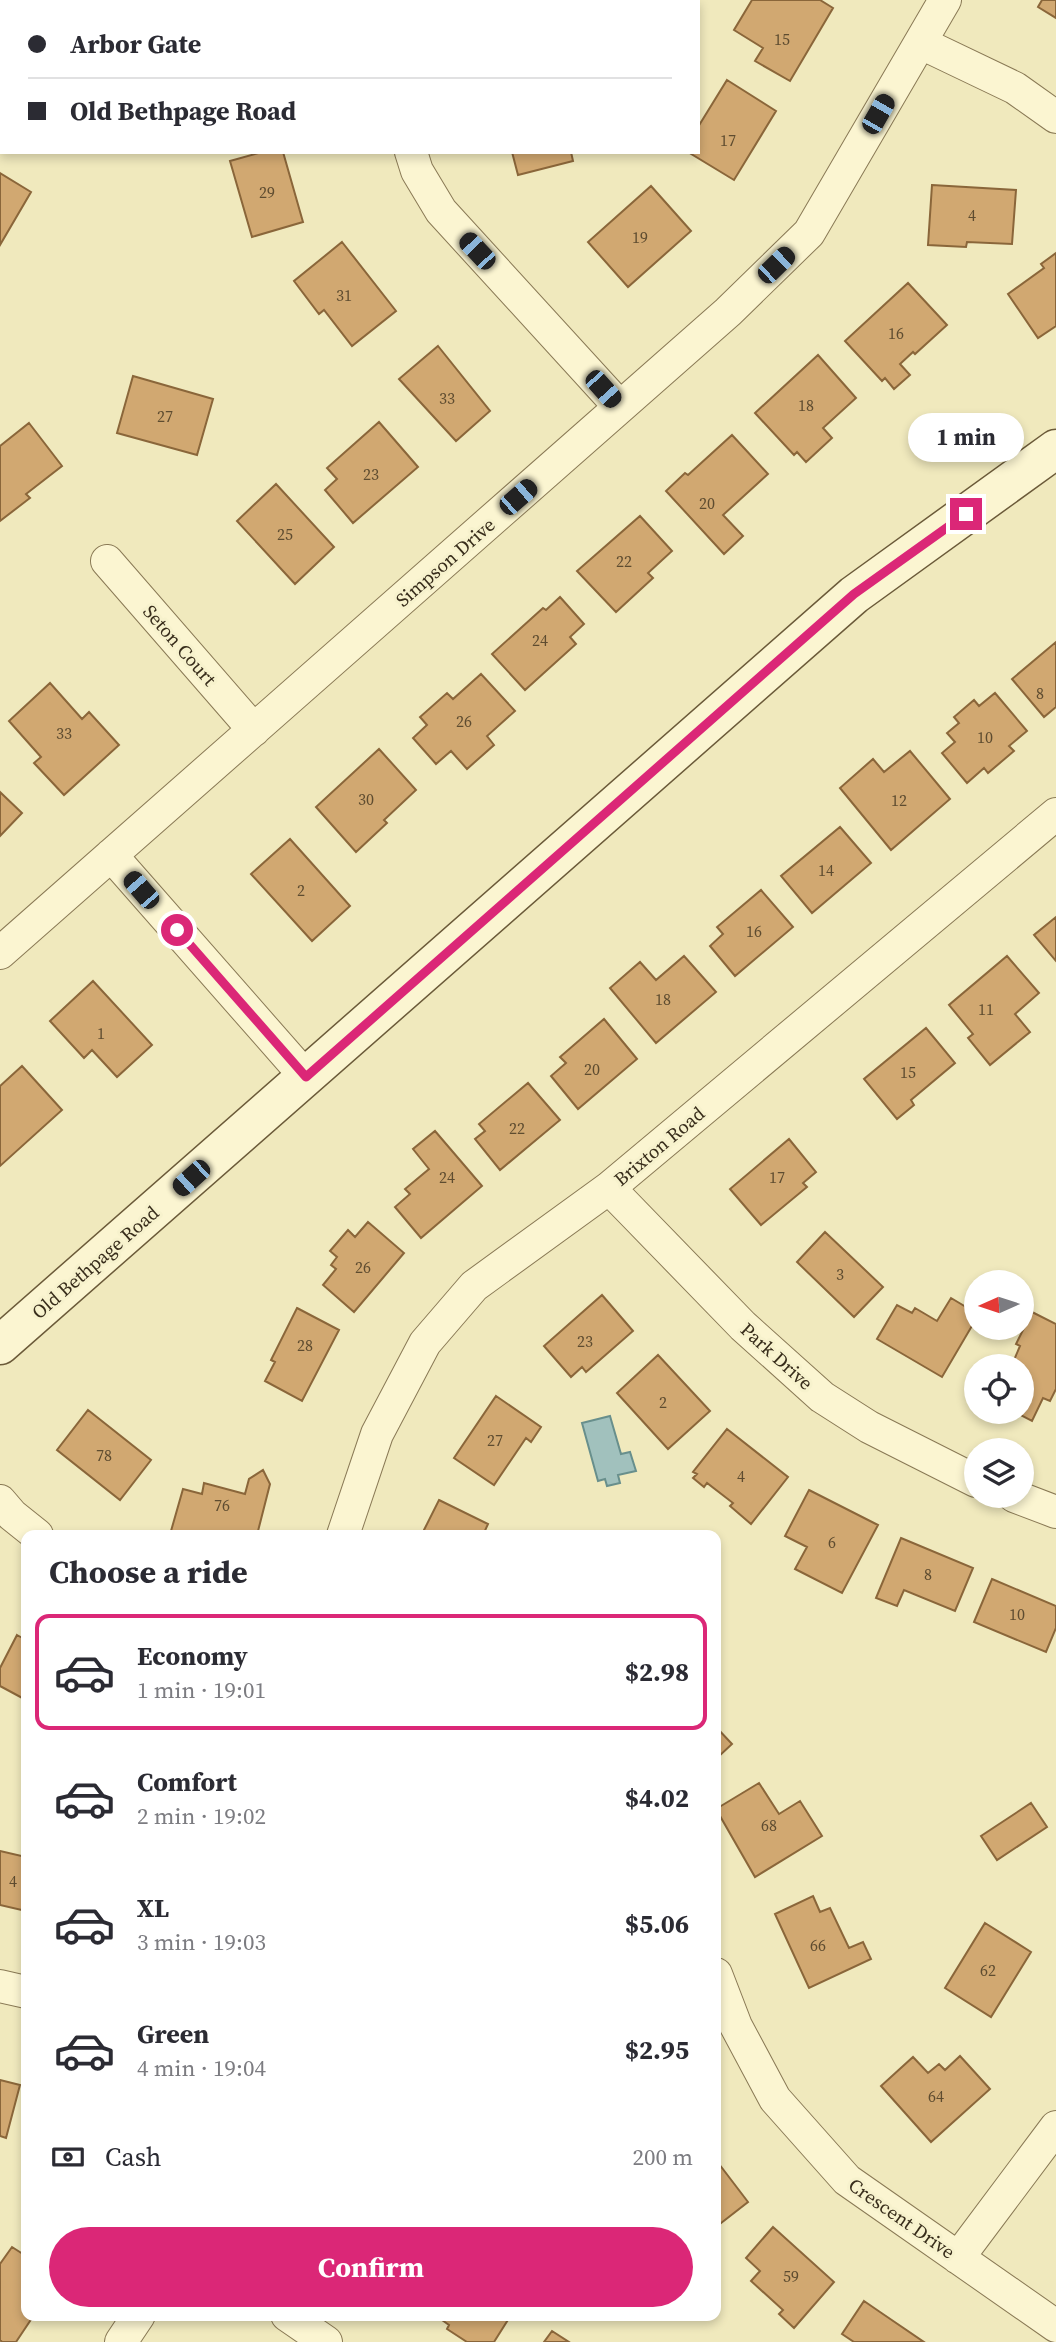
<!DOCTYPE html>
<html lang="en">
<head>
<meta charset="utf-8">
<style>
	body { margin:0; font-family:"Source Serif 4",serif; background:#f7f7f7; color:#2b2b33; height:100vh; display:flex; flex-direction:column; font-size:26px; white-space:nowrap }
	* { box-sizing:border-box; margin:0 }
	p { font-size:23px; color:#7c7c81 }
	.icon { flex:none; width:38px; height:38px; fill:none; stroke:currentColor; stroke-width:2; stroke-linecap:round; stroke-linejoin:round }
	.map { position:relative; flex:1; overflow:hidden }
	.side { position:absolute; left:21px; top:1530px; width:700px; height:791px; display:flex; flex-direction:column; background:#fff; border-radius:14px; box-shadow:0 4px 10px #0003 }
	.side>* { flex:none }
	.guide { position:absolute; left:0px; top:0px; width:700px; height:154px; box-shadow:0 4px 10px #0003; display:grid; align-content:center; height:154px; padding:0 28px; background:#fff }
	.needle { width:46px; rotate:267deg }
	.buttons { position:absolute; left:964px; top:1270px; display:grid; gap:14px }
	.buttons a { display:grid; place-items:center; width:70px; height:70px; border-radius:50%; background:#fff; box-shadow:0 4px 10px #0003; font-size:35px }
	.end { position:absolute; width:32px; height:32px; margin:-16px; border:9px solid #db2777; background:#fff; box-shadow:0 0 0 4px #fff }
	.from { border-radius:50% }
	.bubble { position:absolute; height:49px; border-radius:24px; background:#fff; box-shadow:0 4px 10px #0003; font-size:23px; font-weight:700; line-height:49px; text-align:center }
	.car { position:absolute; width:21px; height:42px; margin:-21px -10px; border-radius:9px; box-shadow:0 0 5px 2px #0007; background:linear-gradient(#222 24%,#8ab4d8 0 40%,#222 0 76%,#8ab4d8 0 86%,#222 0) }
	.guide b { display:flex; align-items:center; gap:24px; height:66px; font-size:26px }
	.guide b+b { border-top:2px solid #e1e1e2 }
	.guide i { width:18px; height:18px; background:#2b2b33 }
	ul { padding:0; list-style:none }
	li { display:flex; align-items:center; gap:21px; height:116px; margin:0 14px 10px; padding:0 14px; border:4px solid transparent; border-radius:14px }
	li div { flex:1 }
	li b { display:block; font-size:26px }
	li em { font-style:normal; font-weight:700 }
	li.selected { border-color:#db2777 }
	li>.icon { width:63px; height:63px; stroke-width:1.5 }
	h2 { padding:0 28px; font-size:32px; line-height:84px }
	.pay { display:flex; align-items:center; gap:18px; height:77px; padding:0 28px; font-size:26px }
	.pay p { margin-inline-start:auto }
	.cta { display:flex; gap:14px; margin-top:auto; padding:14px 28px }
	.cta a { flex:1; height:80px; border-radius:42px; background:#db2777; color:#fff; font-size:28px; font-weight:700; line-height:80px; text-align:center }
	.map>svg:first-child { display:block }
</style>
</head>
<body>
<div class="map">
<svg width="1056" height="2342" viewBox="0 0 1056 2342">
	<rect width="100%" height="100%" fill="#f0e9bd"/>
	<path fill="#a1c1bd" stroke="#688f8c" stroke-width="2" d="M 610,1416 L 621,1454 L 630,1452 L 636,1471 L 618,1475 L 620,1483 L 607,1486 L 605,1479 L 598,1481 L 582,1423 Z"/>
	<path fill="#d1a871" stroke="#8a663a" stroke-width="2" d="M 752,0 L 820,0 L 833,8 L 790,81 L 755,61 L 763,48 L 734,30 Z
		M 1042,0 L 1056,0 L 1056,18 L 1038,7 Z
		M 727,80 L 776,111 L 734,180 L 688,152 L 698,152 L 698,127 Z
		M 262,152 L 283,152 L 303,222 L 252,237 L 230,161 Z
		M 512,152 L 571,152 L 573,161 L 518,175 Z
		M 0,173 L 31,192 L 0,245 Z
		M 932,185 L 1016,190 L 1012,244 L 967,242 L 966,247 L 928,245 Z
		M 651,186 L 691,231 L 628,287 L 588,242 Z
		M 342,242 L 396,311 L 352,346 L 324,310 L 319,314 L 294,281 Z
		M 1056,253 L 1056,326 L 1038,338 L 1008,294 L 1044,268 L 1041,264 Z
		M 908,283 L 947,325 L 915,354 L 913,352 L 900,364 L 910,375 L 894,389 L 885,378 L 882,381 L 845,341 Z
		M 438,346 L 490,411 L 456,441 L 399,379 Z
		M 818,355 L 856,398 L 823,428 L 832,438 L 806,462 L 797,452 L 794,455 L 755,413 Z
		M 133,376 L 213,399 L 197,455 L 117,433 Z
		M 379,422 L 418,467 L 353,523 L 325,490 L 337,479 L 327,468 Z
		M 29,423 L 62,466 L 26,494 L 30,498 L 0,521 L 0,446 Z
		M 732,435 L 768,474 L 723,515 L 743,536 L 724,554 L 666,491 L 685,473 L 688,475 Z
		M 276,484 L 334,547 L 295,584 L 237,521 Z
		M 640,516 L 672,551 L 648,573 L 653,578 L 616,612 L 577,571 Z
		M 560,597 L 584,624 L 570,637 L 576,644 L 525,690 L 492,654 L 543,608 L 546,610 Z
		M 1056,642 L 1056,707 L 1044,717 L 1012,679 Z
		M 481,674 L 515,711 L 487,736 L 494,745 L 467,769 L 451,751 L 436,764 L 413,738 L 427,725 L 420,717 L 447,693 L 453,699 Z
		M 50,683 L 82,719 L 89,712 L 119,745 L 64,795 L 34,763 L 41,757 L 9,721 Z
		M 995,693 L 1027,731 L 1009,746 L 1014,751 L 988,773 L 984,768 L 967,783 L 942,753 L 955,742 L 947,733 L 959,723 L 954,717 L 974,700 L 979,706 Z
		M 379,749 L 416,790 L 384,820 L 387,823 L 356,852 L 316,807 Z
		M 910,751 L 950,799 L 891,850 L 840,788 L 873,759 L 884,772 Z
		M 0,792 L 22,813 L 0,836 Z
		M 840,827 L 871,863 L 812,913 L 781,876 Z
		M 290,839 L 350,906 L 312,941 L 251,874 Z
		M 761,890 L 793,927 L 735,976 L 710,946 L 723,934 L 717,927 Z
		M 1056,917 L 1056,961 L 1034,935 Z
		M 684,956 L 716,992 L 656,1043 L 610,988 L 640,962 L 656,980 Z
		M 1007,956 L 1039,993 L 1015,1014 L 1030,1032 L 990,1065 L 968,1038 L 973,1034 L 949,1005 Z
		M 93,981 L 152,1045 L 117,1077 L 92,1050 L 84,1058 L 50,1021 Z
		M 604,1019 L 637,1059 L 578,1109 L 551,1076 L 566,1063 L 560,1057 Z
		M 926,1028 L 955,1063 L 911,1100 L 914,1105 L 897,1119 L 864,1079 Z
		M 22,1066 L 62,1110 L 0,1166 L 0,1086 Z
		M 528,1083 L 560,1120 L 500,1170 L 475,1139 L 485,1131 L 479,1124 Z
		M 435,1131 L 482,1186 L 421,1238 L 395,1207 L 410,1194 L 405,1189 L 429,1169 L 413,1149 Z
		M 789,1139 L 816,1172 L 803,1183 L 807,1187 L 761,1225 L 730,1189 Z
		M 368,1222 L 404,1253 L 354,1312 L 323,1285 L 336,1269 L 331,1265 L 337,1257 L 330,1251 L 348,1230 L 355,1237 Z
		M 825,1232 L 883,1287 L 854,1317 L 797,1262 Z
		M 602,1295 L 633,1331 L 586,1372 L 582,1367 L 571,1377 L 544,1346 Z
		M 951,1298 L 976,1313 L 976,1319 L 942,1377 L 877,1339 L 897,1305 L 912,1313 L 915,1308 L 937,1321 Z
		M 297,1308 L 339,1330 L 302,1401 L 265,1381 L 275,1362 L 271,1360 Z
		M 1032,1312 L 1056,1324 L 1056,1389 L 1050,1401 L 1043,1398 L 1032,1421 L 1015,1412 L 1022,1412 L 1022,1367 L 1011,1367 L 1020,1346 L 1016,1344 Z
		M 658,1355 L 710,1411 L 668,1449 L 617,1393 Z
		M 496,1396 L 541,1427 L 531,1442 L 526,1438 L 494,1485 L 454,1458 Z
		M 88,1410 L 151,1460 L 120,1500 L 57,1450 Z
		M 727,1429 L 788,1477 L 751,1524 L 730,1506 L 733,1503 L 707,1483 L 704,1487 L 693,1478 L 697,1474 L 693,1472 Z
		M 263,1470 L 270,1484 L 257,1535 L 184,1535 L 171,1531 L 183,1489 L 202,1494 L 204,1483 L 245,1494 L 249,1479 Z
		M 809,1490 L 878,1525 L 842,1593 L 795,1569 L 807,1547 L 785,1536 Z
		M 439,1500 L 488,1524 L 483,1535 L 432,1535 L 424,1530 Z
		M 901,1538 L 973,1568 L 955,1611 L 904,1590 L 897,1606 L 876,1598 Z
		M 992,1579 L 1056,1606 L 1056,1628 L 1046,1652 L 974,1622 Z
		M 17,1635 L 26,1640 L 26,1700 L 0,1686 L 0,1668 Z
		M 716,1727 L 732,1744 L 716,1759 Z
		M 759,1783 L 779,1814 L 800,1801 L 822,1836 L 755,1877 L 716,1809 Z
		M 1031,1803 L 1047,1827 L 997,1860 L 981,1836 Z
		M 0,1851 L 26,1857 L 26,1911 L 0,1905 Z
		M 813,1896 L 820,1912 L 830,1908 L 849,1948 L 863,1942 L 871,1959 L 809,1988 L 775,1914 Z
		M 985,1923 L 1031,1952 L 991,2017 L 945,1988 Z
		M 960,2056 L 990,2089 L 931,2142 L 881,2086 L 913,2057 L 928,2073 L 939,2064 L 945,2070 Z
		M 0,2080 L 20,2085 L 6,2138 L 0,2136 Z
		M 716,2160 L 748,2202 L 716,2227 Z
		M 773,2227 L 834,2282 L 794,2328 L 779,2314 L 783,2310 L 751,2281 L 760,2271 L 746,2258 Z
		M 12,2247 L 26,2256 L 26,2315 L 34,2315 L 16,2342 L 2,2342 L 0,2340 L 0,2264 Z
		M 864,2301 L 880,2312 L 924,2342 L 854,2342 L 842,2334 Z
		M 435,2315 L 511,2315 L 494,2342 L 467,2342 L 447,2329 L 449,2325 Z
		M 552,2331 L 569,2342 L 544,2342 Z"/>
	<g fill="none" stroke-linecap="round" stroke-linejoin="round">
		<g stroke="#897955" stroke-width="34">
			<path id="minor" d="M 434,2 L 435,0
				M 921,43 L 1015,88 L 1056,117
				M 411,152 L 417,171 L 441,211 L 620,407
				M 107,561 L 254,730
				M 111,855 L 306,1077
				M 0,953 L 728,312 L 809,233 L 945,0
				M 609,1188 L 743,1326 L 822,1397 L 869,1427 L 976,1481
				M 1014,1496 L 1056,1512
				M 0,1501 L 12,1515 L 37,1535
				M 343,1535 L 377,1434 L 425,1343 L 474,1286 L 609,1188 L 1056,814
				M 716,1974 L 736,2026 L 775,2099 L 847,2180 L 1056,2326
				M 0,1986 L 26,1992
				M 958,2258 L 1056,2127
				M 287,2315 L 326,2342
				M 121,2342 L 139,2315"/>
		</g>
		<g stroke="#6b5a39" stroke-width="41">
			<path id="secondary" d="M 0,1345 L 854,595 L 1056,449"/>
		</g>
		<use href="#minor" stroke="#fbf5d1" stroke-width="32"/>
		<use href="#secondary" stroke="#fbf5d1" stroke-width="38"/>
	</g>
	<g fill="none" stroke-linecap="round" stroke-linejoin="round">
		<path stroke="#db2777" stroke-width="9" d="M 177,930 L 306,1077 L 854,594 L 966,514"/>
	</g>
	<g text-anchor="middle" stroke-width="6" stroke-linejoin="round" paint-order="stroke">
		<g font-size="16" fill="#5e4c30">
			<text x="782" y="45">15</text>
			<text x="728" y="146">17</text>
			<text x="267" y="198">29</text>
			<text x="972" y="221">4</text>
			<text x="640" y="243">19</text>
			<text x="344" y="301">31</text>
			<text x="896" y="339">16</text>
			<text x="447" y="404">33</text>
			<text x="806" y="411">18</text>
			<text x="165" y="422">27</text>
			<text x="371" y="480">23</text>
			<text x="707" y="509">20</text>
			<text x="285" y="540">25</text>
			<text x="624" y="567">22</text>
			<text x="540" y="646">24</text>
			<text x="1040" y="699">8</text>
			<text x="464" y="727">26</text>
			<text x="64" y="739">33</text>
			<text x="985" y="743">10</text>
			<text x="366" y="805">30</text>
			<text x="899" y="806">12</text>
			<text x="826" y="876">14</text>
			<text x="301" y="896">2</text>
			<text x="754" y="937">16</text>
			<text x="663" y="1005">18</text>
			<text x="986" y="1015">11</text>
			<text x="101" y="1039">1</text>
			<text x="592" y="1075">20</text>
			<text x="908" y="1078">15</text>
			<text x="517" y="1134">22</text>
			<text x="447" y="1183">24</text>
			<text x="777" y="1183">17</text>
			<text x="363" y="1273">26</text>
			<text x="840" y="1280">3</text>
			<text x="585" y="1347">23</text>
			<text x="305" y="1351">28</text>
			<text x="663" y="1408">2</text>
			<text x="495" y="1446">27</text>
			<text x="104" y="1461">78</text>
			<text x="741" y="1482">4</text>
			<text x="222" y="1511">76</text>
			<text x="832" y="1548">6</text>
			<text x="928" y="1580">8</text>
			<text x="1017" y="1620">10</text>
			<text x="769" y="1831">68</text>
			<text x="13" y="1887">4</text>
			<text x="818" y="1951">66</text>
			<text x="988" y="1976">62</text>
			<text x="936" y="2102">64</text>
			<text x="791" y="2282">59</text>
		</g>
		<g font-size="19" fill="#382d1b" stroke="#f7f2cd">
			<text transform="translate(445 562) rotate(-41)" y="7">Simpson Drive</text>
			<text transform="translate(180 645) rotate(49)" y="7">Seton Court</text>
			<text transform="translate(659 1146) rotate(-40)" y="7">Brixton Road</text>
			<text transform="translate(95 1262) rotate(-41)" y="7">Old Bethpage Road</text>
			<text transform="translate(777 1356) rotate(42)" y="7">Park Drive</text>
			<text transform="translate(902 2218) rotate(35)" y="7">Crescent Drive</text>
		</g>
	</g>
</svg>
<div class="buttons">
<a><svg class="needle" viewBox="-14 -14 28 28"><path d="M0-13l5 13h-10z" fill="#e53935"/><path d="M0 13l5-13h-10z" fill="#7c7c81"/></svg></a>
<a><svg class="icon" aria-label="locate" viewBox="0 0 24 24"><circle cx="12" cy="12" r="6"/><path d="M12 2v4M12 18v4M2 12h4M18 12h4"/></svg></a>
<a><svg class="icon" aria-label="layers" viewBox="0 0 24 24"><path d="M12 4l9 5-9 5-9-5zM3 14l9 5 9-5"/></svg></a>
</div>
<i class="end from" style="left:177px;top:930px"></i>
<i class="end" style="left:966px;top:514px"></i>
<div class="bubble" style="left:908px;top:413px;width:116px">1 min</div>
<i class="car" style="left:878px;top:114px;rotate:30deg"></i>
<i class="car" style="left:477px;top:251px;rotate:317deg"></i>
<i class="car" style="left:776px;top:265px;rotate:46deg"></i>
<i class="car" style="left:603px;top:389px;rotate:138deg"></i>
<i class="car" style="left:518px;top:497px;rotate:49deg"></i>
<i class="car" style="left:141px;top:890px;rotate:319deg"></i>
<i class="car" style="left:191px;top:1178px;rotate:228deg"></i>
<div class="guide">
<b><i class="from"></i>Arbor Gate</b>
<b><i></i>Old Bethpage Road</b>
</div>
<section class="side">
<h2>Choose a ride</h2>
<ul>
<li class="selected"><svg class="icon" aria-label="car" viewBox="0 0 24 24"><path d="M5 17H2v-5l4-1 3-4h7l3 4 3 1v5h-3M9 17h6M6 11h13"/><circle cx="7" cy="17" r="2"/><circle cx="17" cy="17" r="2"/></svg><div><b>Economy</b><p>1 min · 19:01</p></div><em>$2.98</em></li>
<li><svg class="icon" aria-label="car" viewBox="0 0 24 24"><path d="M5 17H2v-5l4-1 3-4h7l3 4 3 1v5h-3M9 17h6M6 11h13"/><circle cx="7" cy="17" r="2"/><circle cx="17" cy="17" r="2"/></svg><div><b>Comfort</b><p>2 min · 19:02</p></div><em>$4.02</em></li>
<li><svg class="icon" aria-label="car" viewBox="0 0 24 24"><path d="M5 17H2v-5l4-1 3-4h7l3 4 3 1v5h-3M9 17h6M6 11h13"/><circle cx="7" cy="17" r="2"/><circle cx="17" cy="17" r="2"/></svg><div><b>XL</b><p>3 min · 19:03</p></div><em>$5.06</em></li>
<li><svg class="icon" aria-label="car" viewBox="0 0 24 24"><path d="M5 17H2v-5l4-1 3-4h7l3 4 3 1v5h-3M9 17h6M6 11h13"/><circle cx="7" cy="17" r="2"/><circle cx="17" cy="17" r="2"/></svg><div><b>Green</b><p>4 min · 19:04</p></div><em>$2.95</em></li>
</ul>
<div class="pay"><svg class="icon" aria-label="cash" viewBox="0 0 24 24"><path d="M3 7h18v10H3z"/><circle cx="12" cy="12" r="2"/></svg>Cash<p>200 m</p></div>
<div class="cta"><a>Confirm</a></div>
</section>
</div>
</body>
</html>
